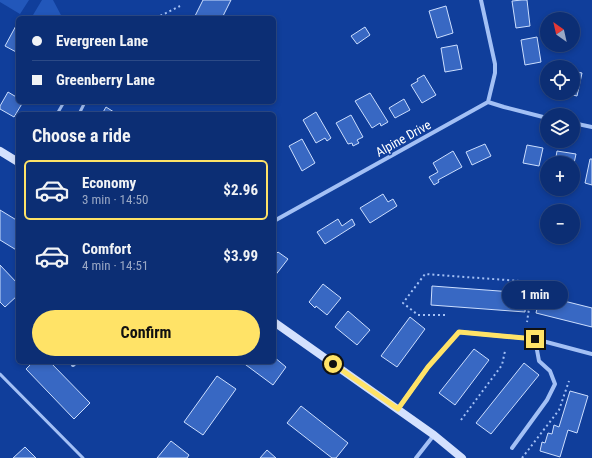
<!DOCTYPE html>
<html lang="en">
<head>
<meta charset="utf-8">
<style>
	body { margin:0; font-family:"Roboto Condensed",sans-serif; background:#153679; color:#f1f3f6; height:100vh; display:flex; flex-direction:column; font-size:15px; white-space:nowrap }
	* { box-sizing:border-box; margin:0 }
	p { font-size:13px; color:#9aa8c5 }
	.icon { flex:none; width:22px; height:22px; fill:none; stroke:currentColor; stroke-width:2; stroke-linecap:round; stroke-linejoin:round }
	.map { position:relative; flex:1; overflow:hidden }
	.details { position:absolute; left:16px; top:112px; width:260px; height:252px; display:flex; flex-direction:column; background:#0c2e74; border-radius:6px; box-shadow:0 2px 6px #0003,0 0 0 1px #2c4a86 }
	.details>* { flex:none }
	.hud { position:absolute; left:16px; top:16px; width:260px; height:88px; border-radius:6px; box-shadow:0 2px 6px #0003,0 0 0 1px #2c4a86; display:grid; align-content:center; height:88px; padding:0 16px; background:#0c2e74 }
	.needle { width:26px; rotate:326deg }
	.buttons { position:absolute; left:540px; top:12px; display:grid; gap:8px }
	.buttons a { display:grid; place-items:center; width:40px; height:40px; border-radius:50%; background:#0c2e74; box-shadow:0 2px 6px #0003,0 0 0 1px #2c4a86; font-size:20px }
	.end { position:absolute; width:18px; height:18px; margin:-9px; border:5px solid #ffe367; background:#111; box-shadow:0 0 0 2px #111 }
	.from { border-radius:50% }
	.bubble { position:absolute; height:28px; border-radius:14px; background:#0c2e74; box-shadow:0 2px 6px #0003,0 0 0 1px #2c4a86; font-size:13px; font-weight:700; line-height:28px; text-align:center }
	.hud b { display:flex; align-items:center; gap:14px; height:38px; font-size:15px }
	.hud b+b { border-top:1px solid #2c4a86 }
	.hud i { width:10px; height:10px; background:#f1f3f6 }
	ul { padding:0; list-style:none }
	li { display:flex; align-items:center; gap:12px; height:60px; margin:0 8px 6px; padding:0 8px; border:2px solid transparent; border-radius:6px }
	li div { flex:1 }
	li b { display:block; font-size:15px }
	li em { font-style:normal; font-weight:700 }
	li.current { border-color:#ffe367 }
	li>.icon { width:36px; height:36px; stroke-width:1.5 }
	h2 { padding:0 16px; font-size:18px; line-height:48px }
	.cta { display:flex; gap:8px; margin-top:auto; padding:8px 16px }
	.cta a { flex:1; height:46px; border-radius:24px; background:#ffe367; color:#111; font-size:16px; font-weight:700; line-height:46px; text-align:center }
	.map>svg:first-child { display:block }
</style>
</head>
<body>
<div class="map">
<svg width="592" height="458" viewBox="0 0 592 458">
	<rect width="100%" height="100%" fill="#103e9b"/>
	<path fill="#2257ba" d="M 0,0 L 29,0 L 20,14 L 0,2 Z
		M 42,0 L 53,0 L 62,17 L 62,18 L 37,18 L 33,15 Z"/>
	<path fill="#3868c3" stroke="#ccdefe" d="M 203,0 L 231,0 L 222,18 L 198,18 L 195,16 Z
		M 522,0 L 527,0 L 530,26 L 516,28 L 512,1 Z
		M 446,6 L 453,33 L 437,38 L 429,11 Z
		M 18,22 L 18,53 L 5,46 Z
		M 365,27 L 370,35 L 357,44 L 351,36 Z
		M 537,37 L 541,62 L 525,65 L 521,40 Z
		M 457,45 L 462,69 L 445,72 L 441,48 Z
		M 573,71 L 582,73 L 577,96 L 564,93 L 573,93 Z
		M 424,75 L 436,95 L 422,103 L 411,85 L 418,81 L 417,79 Z
		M 8,92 L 18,98 L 18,102 L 23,102 L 14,117 L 0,109 L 0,106 Z
		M 370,93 L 388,122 L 381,126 L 380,123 L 372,128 L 355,101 Z
		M 404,99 L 410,110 L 395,118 L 389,108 Z
		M 106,107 L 117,114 L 102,114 Z
		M 316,112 L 331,138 L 327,141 L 325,138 L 316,143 L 303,120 Z
		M 351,115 L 363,137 L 357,140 L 359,143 L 353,146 L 352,143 L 348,144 L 336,123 Z
		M 302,139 L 315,163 L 302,171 L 289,146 Z
		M 485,144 L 491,156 L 472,165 L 466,152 Z
		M 527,145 L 543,148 L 539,166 L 523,163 Z
		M 453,151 L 462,167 L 438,180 L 439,182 L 434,185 L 429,177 L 438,172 L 433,163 Z
		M 557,151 L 576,154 L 573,168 L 573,163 L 555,163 Z
		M 590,159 L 592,159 L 592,185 L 585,183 Z
		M 383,194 L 388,202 L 393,199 L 397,206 L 370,223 L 360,208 Z
		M 0,210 L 18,221 L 18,251 L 0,240 Z
		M 338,219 L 342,226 L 352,219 L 355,225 L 325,244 L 317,232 Z
		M 278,252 L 288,259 L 274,277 L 274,253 L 276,254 Z
		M 0,265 L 18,284 L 18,295 L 5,307 L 0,302 Z
		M 323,284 L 341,298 L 327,315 L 316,306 L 315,308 L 309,302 Z
		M 432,286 L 526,293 L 525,312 L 431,305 Z
		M 540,295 L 592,308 L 592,327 L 536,313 Z
		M 348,311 L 370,330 L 357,345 L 335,327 Z
		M 410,317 L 425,329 L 397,367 L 381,356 Z
		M 474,349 L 489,360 L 455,405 L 439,393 Z
		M 274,357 L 286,367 L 273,385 L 242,362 L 274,362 Z
		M 33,362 L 50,362 L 90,403 L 74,419 L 26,369 Z
		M 524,363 L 539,375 L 491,434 L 476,423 Z
		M 217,376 L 236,389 L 203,435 L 184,422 Z
		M 570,391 L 588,396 L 577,433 L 568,430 L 560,457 L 540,451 L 542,442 L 545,443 L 548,433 L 552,434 L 554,425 L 559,427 Z
		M 301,406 L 348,443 L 336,458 L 332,458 L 287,423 Z
		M 171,441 L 189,455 L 187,458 L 157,458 Z
		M 25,447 L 36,458 L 13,458 Z
		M 267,450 L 276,458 L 260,458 Z"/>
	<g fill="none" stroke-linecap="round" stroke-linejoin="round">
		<path stroke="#a3c0f5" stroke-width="2" stroke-dasharray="2 3" stroke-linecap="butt" d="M 156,18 L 180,6
			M 445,315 L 418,315 L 403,303 L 425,274 L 533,282 L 527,322
			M 461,420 L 502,365 L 505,351
			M 522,458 L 559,410 L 569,381"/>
		<path stroke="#a3c0f5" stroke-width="3" d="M 57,114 L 64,102
			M 79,114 L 85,102
			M 0,374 L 83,458"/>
		<path stroke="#a3c0f5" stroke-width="4" d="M 481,0 L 495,64 L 495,73 L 488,102
			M 573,123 L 592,127
			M 274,221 L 488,102 L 504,107 L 547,118
			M 73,365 L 76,362
			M 398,409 L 428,367 L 459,332 L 535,339 L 592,354
			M 512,448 L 547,400 L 555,384 L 550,371 L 539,361 L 535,339
			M 416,458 L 434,435"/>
		<path stroke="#d4e1fe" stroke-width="8" d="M 0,151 L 18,162
			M 274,322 L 434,435 L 462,458"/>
	</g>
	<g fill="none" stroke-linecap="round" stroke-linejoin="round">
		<path stroke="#ffe367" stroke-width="5" d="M 333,364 L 398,409 L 428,367 L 459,332 L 535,339"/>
	</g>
	<g text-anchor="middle" stroke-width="3" stroke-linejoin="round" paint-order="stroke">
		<g font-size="13" fill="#fff" stroke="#103e9b">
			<text transform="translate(403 138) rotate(-29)" y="5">Alpine Drive</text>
		</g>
	</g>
</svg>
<div class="buttons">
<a><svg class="needle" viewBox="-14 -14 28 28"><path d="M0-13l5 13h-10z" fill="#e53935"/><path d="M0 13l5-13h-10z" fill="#9aa8c5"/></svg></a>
<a><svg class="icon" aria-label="locate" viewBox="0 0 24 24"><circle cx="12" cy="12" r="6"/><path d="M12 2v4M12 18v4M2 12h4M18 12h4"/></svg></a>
<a><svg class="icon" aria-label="layers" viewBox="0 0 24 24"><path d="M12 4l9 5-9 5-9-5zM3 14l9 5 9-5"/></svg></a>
<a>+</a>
<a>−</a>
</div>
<i class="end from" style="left:333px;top:364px"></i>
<i class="end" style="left:535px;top:339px"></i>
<div class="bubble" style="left:502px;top:281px;width:66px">1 min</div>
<div class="hud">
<b><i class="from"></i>Evergreen Lane</b>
<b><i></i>Greenberry Lane</b>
</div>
<section class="details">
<h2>Choose a ride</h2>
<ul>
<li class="current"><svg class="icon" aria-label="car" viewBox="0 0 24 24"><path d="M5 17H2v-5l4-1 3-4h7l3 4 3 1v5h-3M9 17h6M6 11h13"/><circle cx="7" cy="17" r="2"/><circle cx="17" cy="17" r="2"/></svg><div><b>Economy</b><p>3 min · 14:50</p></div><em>$2.96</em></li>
<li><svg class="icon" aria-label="car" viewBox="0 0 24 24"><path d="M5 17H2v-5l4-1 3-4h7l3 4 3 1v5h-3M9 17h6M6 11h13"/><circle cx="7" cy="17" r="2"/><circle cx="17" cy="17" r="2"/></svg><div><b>Comfort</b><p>4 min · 14:51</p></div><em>$3.99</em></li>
</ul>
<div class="cta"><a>Confirm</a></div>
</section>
</div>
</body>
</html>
